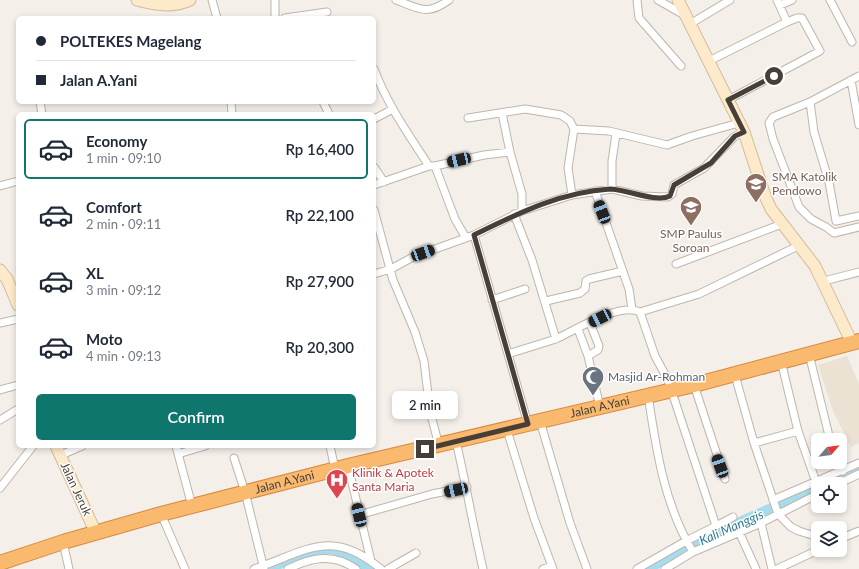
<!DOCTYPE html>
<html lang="en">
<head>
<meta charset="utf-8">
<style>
	body { margin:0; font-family:Lato,sans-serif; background:#f6f6f7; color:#1f2937; height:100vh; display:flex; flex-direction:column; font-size:15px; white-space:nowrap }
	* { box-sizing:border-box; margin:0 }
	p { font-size:13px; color:#747a83 }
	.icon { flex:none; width:22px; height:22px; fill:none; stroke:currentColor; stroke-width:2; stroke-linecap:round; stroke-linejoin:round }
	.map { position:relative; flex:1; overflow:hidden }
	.sheet { position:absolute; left:16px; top:112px; width:360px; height:336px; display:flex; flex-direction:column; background:#fff; border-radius:6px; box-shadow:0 2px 6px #0003 }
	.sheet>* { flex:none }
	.guide { position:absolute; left:16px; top:16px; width:360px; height:88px; border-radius:6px; box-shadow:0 2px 6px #0003; display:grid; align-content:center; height:88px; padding:0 20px; background:#fff }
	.needle { width:26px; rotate:62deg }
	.controls { position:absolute; left:811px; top:433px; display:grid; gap:8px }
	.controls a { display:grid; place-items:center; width:36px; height:36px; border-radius:6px; background:#fff; box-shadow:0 2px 6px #0003; font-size:20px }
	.end { position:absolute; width:18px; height:18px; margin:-9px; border:5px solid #473f37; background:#fff; box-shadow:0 0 0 2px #fff }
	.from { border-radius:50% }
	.bubble { position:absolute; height:28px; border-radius:6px; background:#fff; box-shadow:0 2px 6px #0003; font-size:13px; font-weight:600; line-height:28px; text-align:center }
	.car { position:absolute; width:12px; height:24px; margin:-12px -6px; border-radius:5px; box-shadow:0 0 3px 1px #0007; background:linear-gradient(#222 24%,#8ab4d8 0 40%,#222 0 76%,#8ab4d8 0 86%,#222 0) }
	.guide b { display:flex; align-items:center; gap:14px; height:38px; font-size:15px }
	.guide b+b { border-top:1px solid #e0e1e3 }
	.guide i { width:10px; height:10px; background:#1f2937 }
	ul { padding:7px 0 0; list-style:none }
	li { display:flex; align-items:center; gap:12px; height:60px; margin:0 8px 6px; padding:0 12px; border:2px solid transparent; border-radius:6px }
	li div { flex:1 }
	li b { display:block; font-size:15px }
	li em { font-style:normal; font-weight:600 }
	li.active { border-color:#0f766e }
	li>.icon { width:36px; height:36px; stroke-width:1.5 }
	.primary-button { display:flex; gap:8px; margin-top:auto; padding:8px 20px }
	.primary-button a { flex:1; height:46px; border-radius:6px; background:#0f766e; color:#fff; font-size:16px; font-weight:600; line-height:46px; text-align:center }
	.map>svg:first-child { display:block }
</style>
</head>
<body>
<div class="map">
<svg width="859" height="569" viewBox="0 0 859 569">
	<rect width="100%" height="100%" fill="#f4efe9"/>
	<path fill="#ece2d3" d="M 847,356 L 859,384 L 859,443 L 851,447 L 833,411 L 818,365 Z"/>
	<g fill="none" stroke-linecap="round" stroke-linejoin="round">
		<path stroke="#a7dbee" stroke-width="12" d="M 829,484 L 859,470
			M 266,568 C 284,562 312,548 330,548 C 342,549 359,561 368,569
			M 645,569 L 696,542 L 818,489"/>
		<g stroke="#bfb5ac" stroke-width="9">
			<path id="street" d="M 212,0 L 217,18
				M 396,0 C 420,9 427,16 449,0
				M 637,0 L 639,18 L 681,66
				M 658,0 L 686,16
				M 830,0 L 852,42
				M 780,5 L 792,0
				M 275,18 L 275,0
				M 285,18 L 327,12
				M 690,24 L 730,0
				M 709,61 L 787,22 L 777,0
				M 374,69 C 387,104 409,135 429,166 L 435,166 L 455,219 L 466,238
				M 859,76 L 810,102 L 773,117 L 769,123 L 773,139 L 799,207 L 811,219 L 826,227 L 834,233 L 859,227
				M 851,80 L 859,125
				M 728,100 L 820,51 L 802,18 L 797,18 L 787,22
				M 40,102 L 42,114
				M 231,102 L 232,114
				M 323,102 L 329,114
				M 810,102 L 814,132 L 829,182 L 836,221 L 859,216
				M 502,113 L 510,152 L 522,194 L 522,211
				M 468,118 L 525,109 L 561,115 L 570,121 L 574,129 L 609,131 L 667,145 L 692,136 L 739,123
				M 374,119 L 393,109
				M 435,166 L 484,155 L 510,152
				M 374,167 L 384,182
				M 374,185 L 429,166
				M 0,186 L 18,181
				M 612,189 L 612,161 L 616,134
				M 595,191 L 629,289 L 632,309
				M 572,195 L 568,168 L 574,129
				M 374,210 L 393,280 L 415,332 L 424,361 L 430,411 L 439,446
				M 474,235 L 528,424
				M 676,264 L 782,224
				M 374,274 L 391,269 L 413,257 L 474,235 L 522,211 L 572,195 L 612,189 L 642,196 L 668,197 L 672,194 L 674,185 L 704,168 L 735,136 L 744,132
				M 824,281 L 859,272
				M 492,300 L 525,289
				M 546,301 L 580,293 L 585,289 L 586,281 L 589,279 L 623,271
				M 640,312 L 699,294 L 800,245
				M 0,323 L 18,319
				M 578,329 L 588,356 L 600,407
				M 556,339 C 575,330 620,302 640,312 L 655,356 L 668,380 L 716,526 L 686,541 L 637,569
				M 508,354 L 556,339 L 532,260 L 514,214
				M 809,354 L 830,440
				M 588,356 L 598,350 L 599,346 L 590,323
				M 781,361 L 798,431 L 816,482
				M 735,375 L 754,443 L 778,514 L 791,527 L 799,531 L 818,537
				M 694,385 L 725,479
				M 0,390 L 18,385
				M 648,395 C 656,448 664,505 693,552
				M 0,420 L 18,409
				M 540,421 L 570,523 L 587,569
				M 507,430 L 534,518 L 553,569
				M 456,441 C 466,484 473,526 483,569
				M 754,443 L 798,431
				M 176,446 L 192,506
				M 330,446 L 335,469
				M 178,454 L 205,446
				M 61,455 L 82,446
				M 234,458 L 245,492 L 264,569
				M 839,462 L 843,471
				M 348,466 L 371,561
				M 838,484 L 859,474
				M 0,488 L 33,446
				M 773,500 L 859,463
				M 161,514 L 185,569
				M 359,515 L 432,494 L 467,487
				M 761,523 L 772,569
				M 716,526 L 733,517
				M 739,532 L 756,569
				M 840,539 L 859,531
				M 63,542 L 69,569
				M 254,569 C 307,551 331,527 381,569
				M 288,569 C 312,557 333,553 356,569
				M 388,569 L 416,553
				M 543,569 L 552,566
				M 665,569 L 693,552 L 761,523 L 818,494
				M 777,569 L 818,550"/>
		</g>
		<g stroke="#d2bc9a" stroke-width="13">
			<path id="secondary" d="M 137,0 C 155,5 173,8 190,0
				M 678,0 L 744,132 L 765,196 L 771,209 L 815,266 L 852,343
				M 0,270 L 7,279 L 18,305
				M 56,446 L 96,533"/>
		</g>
		<g stroke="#d88b3e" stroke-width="16">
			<g id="highway">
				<path id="s1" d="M 0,563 L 63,542 L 161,514 L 348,466 L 694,385 L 859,341"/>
			</g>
		</g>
		<use href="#street" stroke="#fff" stroke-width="7"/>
		<use href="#secondary" stroke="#fdeaca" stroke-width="11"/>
		<use href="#highway" stroke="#f9b96f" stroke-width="14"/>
	</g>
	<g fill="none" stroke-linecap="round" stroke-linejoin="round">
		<path stroke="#473f37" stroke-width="5" d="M 425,449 L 528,424 L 474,235 C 517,214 560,192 610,189 C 625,189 656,203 670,196 L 674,185 L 711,163 L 735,136 L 744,132 L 728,100 L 774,76"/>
	</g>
	<defs>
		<g id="school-pin" transform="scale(1.15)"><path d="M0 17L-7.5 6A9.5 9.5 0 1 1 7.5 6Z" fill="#8d6e63" stroke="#fff"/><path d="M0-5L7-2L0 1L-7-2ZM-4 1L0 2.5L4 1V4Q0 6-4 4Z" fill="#fff"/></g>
		<g id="mosque-pin" transform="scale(1.15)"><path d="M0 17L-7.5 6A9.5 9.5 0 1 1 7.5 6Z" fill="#6b7280" stroke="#fff"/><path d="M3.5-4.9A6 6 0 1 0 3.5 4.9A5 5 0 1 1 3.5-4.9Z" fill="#fff"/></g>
		<g id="hospital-pin" transform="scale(1.15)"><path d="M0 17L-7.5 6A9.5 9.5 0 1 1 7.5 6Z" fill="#e0444e" stroke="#fff"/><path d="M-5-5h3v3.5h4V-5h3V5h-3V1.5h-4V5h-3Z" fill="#fff"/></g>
	</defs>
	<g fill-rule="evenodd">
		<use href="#school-pin" x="756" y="184"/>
		<use href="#school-pin" x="691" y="207"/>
		<use href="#mosque-pin" x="593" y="377"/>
		<use href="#hospital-pin" x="337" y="480"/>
	</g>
	<g text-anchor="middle" stroke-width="3" stroke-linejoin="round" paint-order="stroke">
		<g font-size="12" fill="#785e54" stroke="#fff" text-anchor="start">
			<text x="772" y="181">SMA Katolik<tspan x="772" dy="14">Pendowo</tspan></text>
			<text x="691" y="238" text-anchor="middle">SMP Paulus<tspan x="691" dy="14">Soroan</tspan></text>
		</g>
		<g font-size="12" fill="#5b616d" stroke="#fff" text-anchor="start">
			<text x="608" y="381">Masjid Ar-Rohman</text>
		</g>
		<g font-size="12" fill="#473f37" stroke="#fff">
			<text dy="4" stroke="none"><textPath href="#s1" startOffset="620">Jalan A.Yani</textPath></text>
			<text dy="4" stroke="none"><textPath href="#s1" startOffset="296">Jalan A.Yani</textPath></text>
			<text transform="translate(76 489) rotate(65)" y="4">Jalan Jeruk</text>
		</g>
		<g font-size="12" fill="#be3a42" stroke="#fff" text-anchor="start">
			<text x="352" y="477">Klinik &amp; Apotek<tspan x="352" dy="14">Santa Maria</tspan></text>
		</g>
		<g font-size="13" font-style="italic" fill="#2e7a98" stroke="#fff">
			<text transform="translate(731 527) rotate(-24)" y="5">Kali Manggis</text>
		</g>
	</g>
</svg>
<div class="controls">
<a><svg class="needle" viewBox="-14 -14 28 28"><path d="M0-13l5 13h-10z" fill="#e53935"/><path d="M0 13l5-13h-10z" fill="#747a83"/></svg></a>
<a><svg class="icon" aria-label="locate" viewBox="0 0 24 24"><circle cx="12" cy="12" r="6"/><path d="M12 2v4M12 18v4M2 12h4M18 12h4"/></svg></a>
<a><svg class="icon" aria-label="layers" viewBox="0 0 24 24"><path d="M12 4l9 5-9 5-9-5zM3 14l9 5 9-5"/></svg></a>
</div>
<i class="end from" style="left:774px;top:76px"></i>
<i class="end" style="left:425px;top:449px"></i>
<div class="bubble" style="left:392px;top:391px;width:66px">2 min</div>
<i class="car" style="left:459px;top:160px;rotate:257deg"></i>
<i class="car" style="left:602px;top:212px;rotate:339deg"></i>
<i class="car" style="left:423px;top:253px;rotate:70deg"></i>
<i class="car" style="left:600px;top:318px;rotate:244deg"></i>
<i class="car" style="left:720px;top:466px;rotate:340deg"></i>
<i class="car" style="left:456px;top:490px;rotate:258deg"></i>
<i class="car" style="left:359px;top:515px;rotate:347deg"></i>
<div class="guide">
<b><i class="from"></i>POLTEKES Magelang</b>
<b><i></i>Jalan A.Yani</b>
</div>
<section class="sheet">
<ul>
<li class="active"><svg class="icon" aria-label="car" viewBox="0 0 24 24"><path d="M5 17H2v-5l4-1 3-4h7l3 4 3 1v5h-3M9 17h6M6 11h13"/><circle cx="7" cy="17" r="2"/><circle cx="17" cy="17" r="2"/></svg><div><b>Economy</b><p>1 min · 09:10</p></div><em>Rp 16,400</em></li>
<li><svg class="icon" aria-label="car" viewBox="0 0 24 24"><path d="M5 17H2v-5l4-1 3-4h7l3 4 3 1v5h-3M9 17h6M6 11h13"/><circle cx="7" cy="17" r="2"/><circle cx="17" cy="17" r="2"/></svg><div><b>Comfort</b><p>2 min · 09:11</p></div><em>Rp 22,100</em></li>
<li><svg class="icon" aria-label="car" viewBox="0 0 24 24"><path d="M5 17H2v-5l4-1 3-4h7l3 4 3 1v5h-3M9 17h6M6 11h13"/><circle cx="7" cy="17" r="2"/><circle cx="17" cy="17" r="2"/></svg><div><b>XL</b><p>3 min · 09:12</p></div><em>Rp 27,900</em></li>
<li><svg class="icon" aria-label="car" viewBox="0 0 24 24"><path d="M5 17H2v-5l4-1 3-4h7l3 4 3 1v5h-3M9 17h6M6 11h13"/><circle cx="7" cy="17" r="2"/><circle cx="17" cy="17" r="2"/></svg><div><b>Moto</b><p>4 min · 09:13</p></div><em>Rp 20,300</em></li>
</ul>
<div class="primary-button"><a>Confirm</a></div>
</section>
</div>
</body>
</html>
